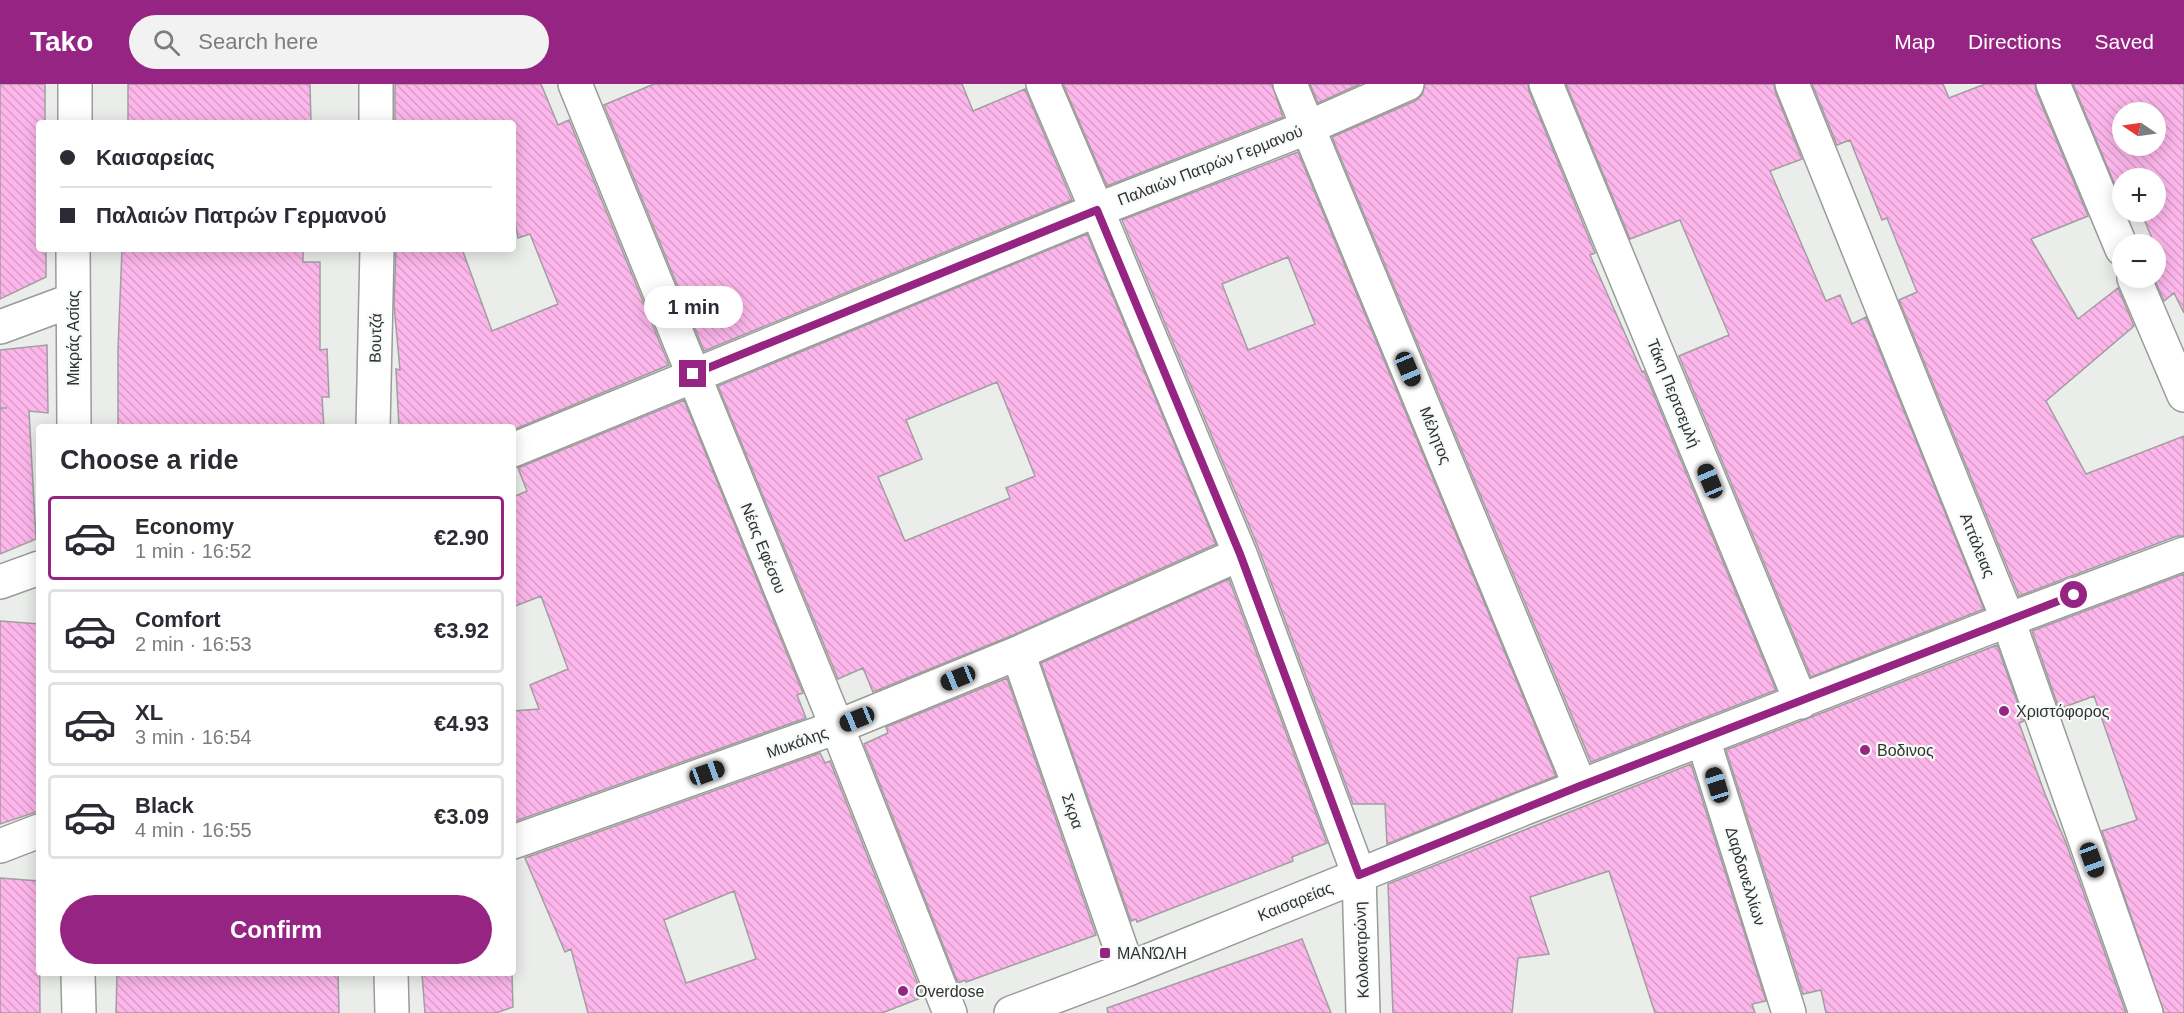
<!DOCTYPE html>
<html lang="en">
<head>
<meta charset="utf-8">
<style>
	body { margin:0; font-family:Arial,sans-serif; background:#f2f2f3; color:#2b2b33; height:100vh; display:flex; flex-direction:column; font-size:22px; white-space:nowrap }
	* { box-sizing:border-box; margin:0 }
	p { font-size:20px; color:#7c7c81 }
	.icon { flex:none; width:33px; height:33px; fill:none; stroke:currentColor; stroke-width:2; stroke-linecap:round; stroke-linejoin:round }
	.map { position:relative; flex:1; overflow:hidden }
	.details { position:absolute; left:36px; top:340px; width:480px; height:552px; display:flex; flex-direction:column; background:#fff; border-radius:6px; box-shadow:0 3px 15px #0003 }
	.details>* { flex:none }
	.top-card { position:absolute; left:36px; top:36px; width:480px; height:132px; border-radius:6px; box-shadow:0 3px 15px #0003; display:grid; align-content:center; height:132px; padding:0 24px; background:#fff }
	.needle { width:39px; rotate:283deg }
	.fabs { position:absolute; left:2112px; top:18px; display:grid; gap:12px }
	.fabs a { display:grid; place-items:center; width:54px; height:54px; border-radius:50%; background:#fff; box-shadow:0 3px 15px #0003; font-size:30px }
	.end { position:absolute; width:27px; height:27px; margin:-14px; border:8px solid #962482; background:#fff; box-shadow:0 0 0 3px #fff }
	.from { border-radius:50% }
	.bubble { position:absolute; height:42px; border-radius:21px; background:#fff; box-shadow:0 3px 15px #0003; font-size:20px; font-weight:700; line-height:42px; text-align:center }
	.car { position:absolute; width:18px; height:36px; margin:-18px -9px; border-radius:8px; box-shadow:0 0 4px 2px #0007; background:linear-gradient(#222 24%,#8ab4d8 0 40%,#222 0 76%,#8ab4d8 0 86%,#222 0) }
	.top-card b { display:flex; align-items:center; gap:21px; height:57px; font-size:22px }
	.top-card b+b { border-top:2px solid #e1e1e2 }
	.top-card i { width:15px; height:15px; background:#2b2b33 }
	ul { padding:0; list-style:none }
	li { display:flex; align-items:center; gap:18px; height:84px; margin:0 12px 9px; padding:0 12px; border:3px solid #e1e1e2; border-radius:6px }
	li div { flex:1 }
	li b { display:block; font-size:22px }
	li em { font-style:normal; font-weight:700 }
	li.on { border-color:#962482 }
	li>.icon { width:54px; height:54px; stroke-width:1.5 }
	h2 { padding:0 24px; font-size:27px; line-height:72px }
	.button { display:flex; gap:12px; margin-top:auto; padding:12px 24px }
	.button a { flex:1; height:69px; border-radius:36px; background:#962482; color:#fff; font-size:24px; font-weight:700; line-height:69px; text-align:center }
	header { display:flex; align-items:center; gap:36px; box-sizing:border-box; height:84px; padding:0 30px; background:#962482; color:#fff }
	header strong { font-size:28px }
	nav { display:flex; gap:33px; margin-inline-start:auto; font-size:21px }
	.search { width:420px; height:54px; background:#f2f2f3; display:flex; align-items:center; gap:15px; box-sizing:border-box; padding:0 21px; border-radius:33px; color:#7c7c81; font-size:22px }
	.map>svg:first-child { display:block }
</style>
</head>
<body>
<header>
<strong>Tako</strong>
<div class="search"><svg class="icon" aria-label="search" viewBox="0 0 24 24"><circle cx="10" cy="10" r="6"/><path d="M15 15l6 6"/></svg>Search here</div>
<nav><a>Map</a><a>Directions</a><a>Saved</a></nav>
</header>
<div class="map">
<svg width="2184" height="929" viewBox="0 0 2184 929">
	<defs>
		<pattern id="building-back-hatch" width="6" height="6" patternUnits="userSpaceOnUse" patternTransform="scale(1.5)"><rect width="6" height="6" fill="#fdb6eb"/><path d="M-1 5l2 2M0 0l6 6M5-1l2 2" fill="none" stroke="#d99dca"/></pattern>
	</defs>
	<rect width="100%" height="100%" fill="#eaedea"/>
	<path fill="url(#building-back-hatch)" stroke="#a19ea0" stroke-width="1.5" fill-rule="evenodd" d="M 0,0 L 45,0 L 45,39 L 38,39 L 39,165 L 46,165 L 46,193 L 0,215 Z
		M 128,0 L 310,0 L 311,39 L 128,39 Z
		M 395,0 L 541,0 L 558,41 L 569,36 L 669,281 L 513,346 L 513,344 L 399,344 L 396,285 L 400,286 L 394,221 L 396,165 L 462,165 L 492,247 L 558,220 L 530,150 L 518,154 L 513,127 L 513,39 L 395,39 Z
		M 654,0 L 962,0 L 973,27 L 1025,5 L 1072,116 L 704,267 L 604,21 Z
		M 1063,0 L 1272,0 L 1283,33 L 1107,102 Z
		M 1310,0 L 1360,0 L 1318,19 Z
		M 1425,0 L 1528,0 L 1529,7 L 1595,169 L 1590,171 L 1642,288 L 1644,287 L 1776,606 L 1591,678 L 1332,53 L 1415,17 L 1422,11 Z
		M 1566,0 L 1774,0 L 1775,7 L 1802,75 L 1770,87 L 1826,217 L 1840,211 L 1852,240 L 1866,233 L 1984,525 L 1811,593 L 1679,272 L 1729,251 L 1680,136 L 1630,155 Z
		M 1812,0 L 1943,0 L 1949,14 L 1985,0 L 2035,0 L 2036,7 L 2088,132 L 2031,155 L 2078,235 L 2118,204 L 2134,242 L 2046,317 L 2086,390 L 2184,352 L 2184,452 L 2177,452 L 2019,512 L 1899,216 L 1917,208 L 1887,134 L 1882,136 L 1850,56 L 1837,61 Z
		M 2073,0 L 2184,0 L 2184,229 L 2174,209 L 2164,217 L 2154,194 L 2156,178 L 2161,176 L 2141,128 L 2156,128 L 2156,94 L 2122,94 L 2122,118 ZM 2122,28 L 2156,28 L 2156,62 L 2122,62 Z
		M 1298,68 L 1556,692 L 1387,760 L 1385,720 L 1353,720 L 1258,463 L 1122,136 ZM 1288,173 L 1315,240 L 1248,266 L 1222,200 Z
		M 1087,150 L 1216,460 L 1011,552 L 873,608 L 863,584 L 838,595 L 718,302 ZM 997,298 L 1035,392 L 1006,404 L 1010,414 L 905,457 L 878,393 L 922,375 L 906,336 Z
		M 122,165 L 303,165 L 303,178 L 320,178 L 320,266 L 327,265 L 329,313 L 322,313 L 324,344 L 118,344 L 118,265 Z
		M 47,261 L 48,329 L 29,327 L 36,455 L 0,470 L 0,324 L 7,324 L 0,324 L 0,266 Z
		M 684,316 L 803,609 L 797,611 L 806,634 L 513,738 L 513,627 L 539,625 L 530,601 L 568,585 L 541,512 L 513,523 L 513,413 L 527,407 L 518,384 Z
		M 2184,490 L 2184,929 L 2164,929 L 2102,747 L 2137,736 L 2094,612 L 2059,625 L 2032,547 Z
		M 1229,495 L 1327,759 L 1292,773 L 1293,777 L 1137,838 L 1136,835 L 1131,837 L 1041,579 Z
		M 0,537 L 39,540 L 39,727 L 0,740 Z
		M 1997,561 L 2024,637 L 2019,639 L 2045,710 L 2066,759 L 2126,929 L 1826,929 L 1821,906 L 1803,910 L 1726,666 Z
		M 1007,594 L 1096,851 L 966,898 L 965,896 L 958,899 L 864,660 L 888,649 L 886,643 Z
		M 820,669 L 825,679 L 830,677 L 923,913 L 882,929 L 588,929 L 571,865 L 565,868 L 525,774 ZM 734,807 L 756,875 L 686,899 L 664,836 Z
		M 1691,680 L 1766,917 L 1752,920 L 1755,929 L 1655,929 L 1609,787 L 1530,813 L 1549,870 L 1518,874 L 1512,929 L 1393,929 L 1388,800 Z
		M 0,794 L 39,797 L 40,929 L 0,929 Z
		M 1302,855 L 1331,929 L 1108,929 L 1107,924 Z
		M 117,890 L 338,890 L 339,929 L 116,929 Z
		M 422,890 L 512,890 L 513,923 L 496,929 L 425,929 Z"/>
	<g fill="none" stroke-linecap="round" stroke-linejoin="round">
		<g stroke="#999c99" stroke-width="36">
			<path id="pedestrian" d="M 376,0 L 376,39
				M 373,344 L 377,165"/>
		</g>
		<g stroke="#999c99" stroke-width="36">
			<path id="minor" d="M 575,0 L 837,643 L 950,929
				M 1043,0 L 1097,126 L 1240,470 L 1359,791 L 1363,929
				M 1290,0 L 1580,702
				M 1546,0 L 1801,618
				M 1792,0 L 2008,536 L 2146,929
				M 2053,0 L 2122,165
				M 75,39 L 75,0
				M 73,165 L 74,344
				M 2134,194 L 2184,311
				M 0,243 L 73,216
				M 513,366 L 1097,126 L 1309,43 L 1407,0
				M 0,498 L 39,484
				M 1018,569 L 1128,885
				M 1703,655 L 1789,929
				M 513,758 L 837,643 L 1018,569 L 1240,470
				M 0,762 L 39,747
				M 78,890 L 79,929
				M 391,890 L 392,929"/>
		</g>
		<g stroke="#999c99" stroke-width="36">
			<path id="tertiary" d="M 1011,929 L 1128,885 L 1525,724 L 2008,536 L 2184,470"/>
		</g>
		<use href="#pedestrian" stroke="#fff" stroke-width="33"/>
		<use href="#minor" stroke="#fff" stroke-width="33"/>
		<use href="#tertiary" stroke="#fff" stroke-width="33"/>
	</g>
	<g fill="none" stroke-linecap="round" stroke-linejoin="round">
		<path stroke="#962482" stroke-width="8" d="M 693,290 L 1097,126 L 1240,470 L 1359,791 L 1580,702 L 2074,511"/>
	</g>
	<g fill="#962482" stroke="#f7fbf8" stroke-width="2">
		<circle cx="2004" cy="627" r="6"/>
		<circle cx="1865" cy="666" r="6"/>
		<rect x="1099" y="863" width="12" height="12" rx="3"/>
		<circle cx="903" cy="907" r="6"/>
	</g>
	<g text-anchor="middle" stroke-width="4.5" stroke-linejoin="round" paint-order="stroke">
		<g font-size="16" fill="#313332" stroke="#f7fbf8">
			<text transform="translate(1210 81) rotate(-21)" y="6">Παλαιών Πατρών Γερμανού</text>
			<text transform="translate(73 254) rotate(-90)" y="6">Μικράς Ασίας</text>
			<text transform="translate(375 254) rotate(-89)" y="6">Βουτζά</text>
			<text transform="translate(1674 309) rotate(68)" y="6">Τάκη Περτσεμλή</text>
			<text transform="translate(1436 351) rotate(68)" y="6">Μέλητος</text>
			<text transform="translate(1978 461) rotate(68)" y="6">Αττάλειας</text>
			<text transform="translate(764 464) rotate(68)" y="6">Νέας Εφέσου</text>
			<text transform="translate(797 658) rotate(-20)" y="6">Μυκάλης</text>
			<text transform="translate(1073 727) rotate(71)" y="6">Σκρα</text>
			<text transform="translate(1746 792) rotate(73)" y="6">Δαρδανελλίων</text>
			<text transform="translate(1295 817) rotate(-22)" y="6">Καισαρείας</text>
			<text transform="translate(1361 866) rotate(-92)" y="6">Κολοκοτρώνη</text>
		</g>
		<g font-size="16" fill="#313332" stroke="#f7fbf8" text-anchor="start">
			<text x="2016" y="633">Χριστόφορος</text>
			<text x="1877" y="672">Βοδινος</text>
			<text x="1117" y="875">ΜΑΝΏΛΗ</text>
			<text x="915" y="913">Overdose</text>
		</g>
	</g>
</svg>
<div class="fabs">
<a><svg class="needle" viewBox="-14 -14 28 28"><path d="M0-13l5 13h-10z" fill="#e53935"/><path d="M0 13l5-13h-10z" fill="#7c7c81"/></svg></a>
<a>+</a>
<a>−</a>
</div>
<i class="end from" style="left:2074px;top:511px"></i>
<i class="end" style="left:693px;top:290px"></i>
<div class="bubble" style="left:644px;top:202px;width:99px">1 min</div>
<i class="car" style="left:1408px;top:285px;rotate:157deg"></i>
<i class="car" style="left:1710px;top:397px;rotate:337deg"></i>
<i class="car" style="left:958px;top:594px;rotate:248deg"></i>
<i class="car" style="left:857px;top:635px;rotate:248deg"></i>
<i class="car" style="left:707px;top:689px;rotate:70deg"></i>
<i class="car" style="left:1717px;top:701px;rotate:343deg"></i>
<i class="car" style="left:2092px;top:776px;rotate:160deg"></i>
<div class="top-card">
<b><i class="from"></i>Καισαρείας</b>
<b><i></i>Παλαιών Πατρών Γερμανού</b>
</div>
<section class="details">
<h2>Choose a ride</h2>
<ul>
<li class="on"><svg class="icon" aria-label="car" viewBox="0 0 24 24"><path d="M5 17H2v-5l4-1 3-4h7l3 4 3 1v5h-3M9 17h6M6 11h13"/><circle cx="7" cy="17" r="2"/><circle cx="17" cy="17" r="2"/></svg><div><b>Economy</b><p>1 min · 16:52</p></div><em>€2.90</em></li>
<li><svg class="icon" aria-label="car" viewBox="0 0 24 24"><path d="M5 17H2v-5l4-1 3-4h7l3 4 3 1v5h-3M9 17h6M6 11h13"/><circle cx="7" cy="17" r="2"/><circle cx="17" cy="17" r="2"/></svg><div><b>Comfort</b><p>2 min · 16:53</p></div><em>€3.92</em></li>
<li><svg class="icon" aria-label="car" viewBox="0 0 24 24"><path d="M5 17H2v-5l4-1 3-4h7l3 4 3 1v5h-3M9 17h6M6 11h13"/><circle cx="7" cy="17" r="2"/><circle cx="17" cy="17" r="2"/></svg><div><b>XL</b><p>3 min · 16:54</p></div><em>€4.93</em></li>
<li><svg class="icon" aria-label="car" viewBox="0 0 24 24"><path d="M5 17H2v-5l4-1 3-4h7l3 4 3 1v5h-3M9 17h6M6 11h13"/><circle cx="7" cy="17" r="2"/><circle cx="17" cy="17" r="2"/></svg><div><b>Black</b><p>4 min · 16:55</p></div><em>€3.09</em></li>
</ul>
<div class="button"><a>Confirm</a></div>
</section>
</div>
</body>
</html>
